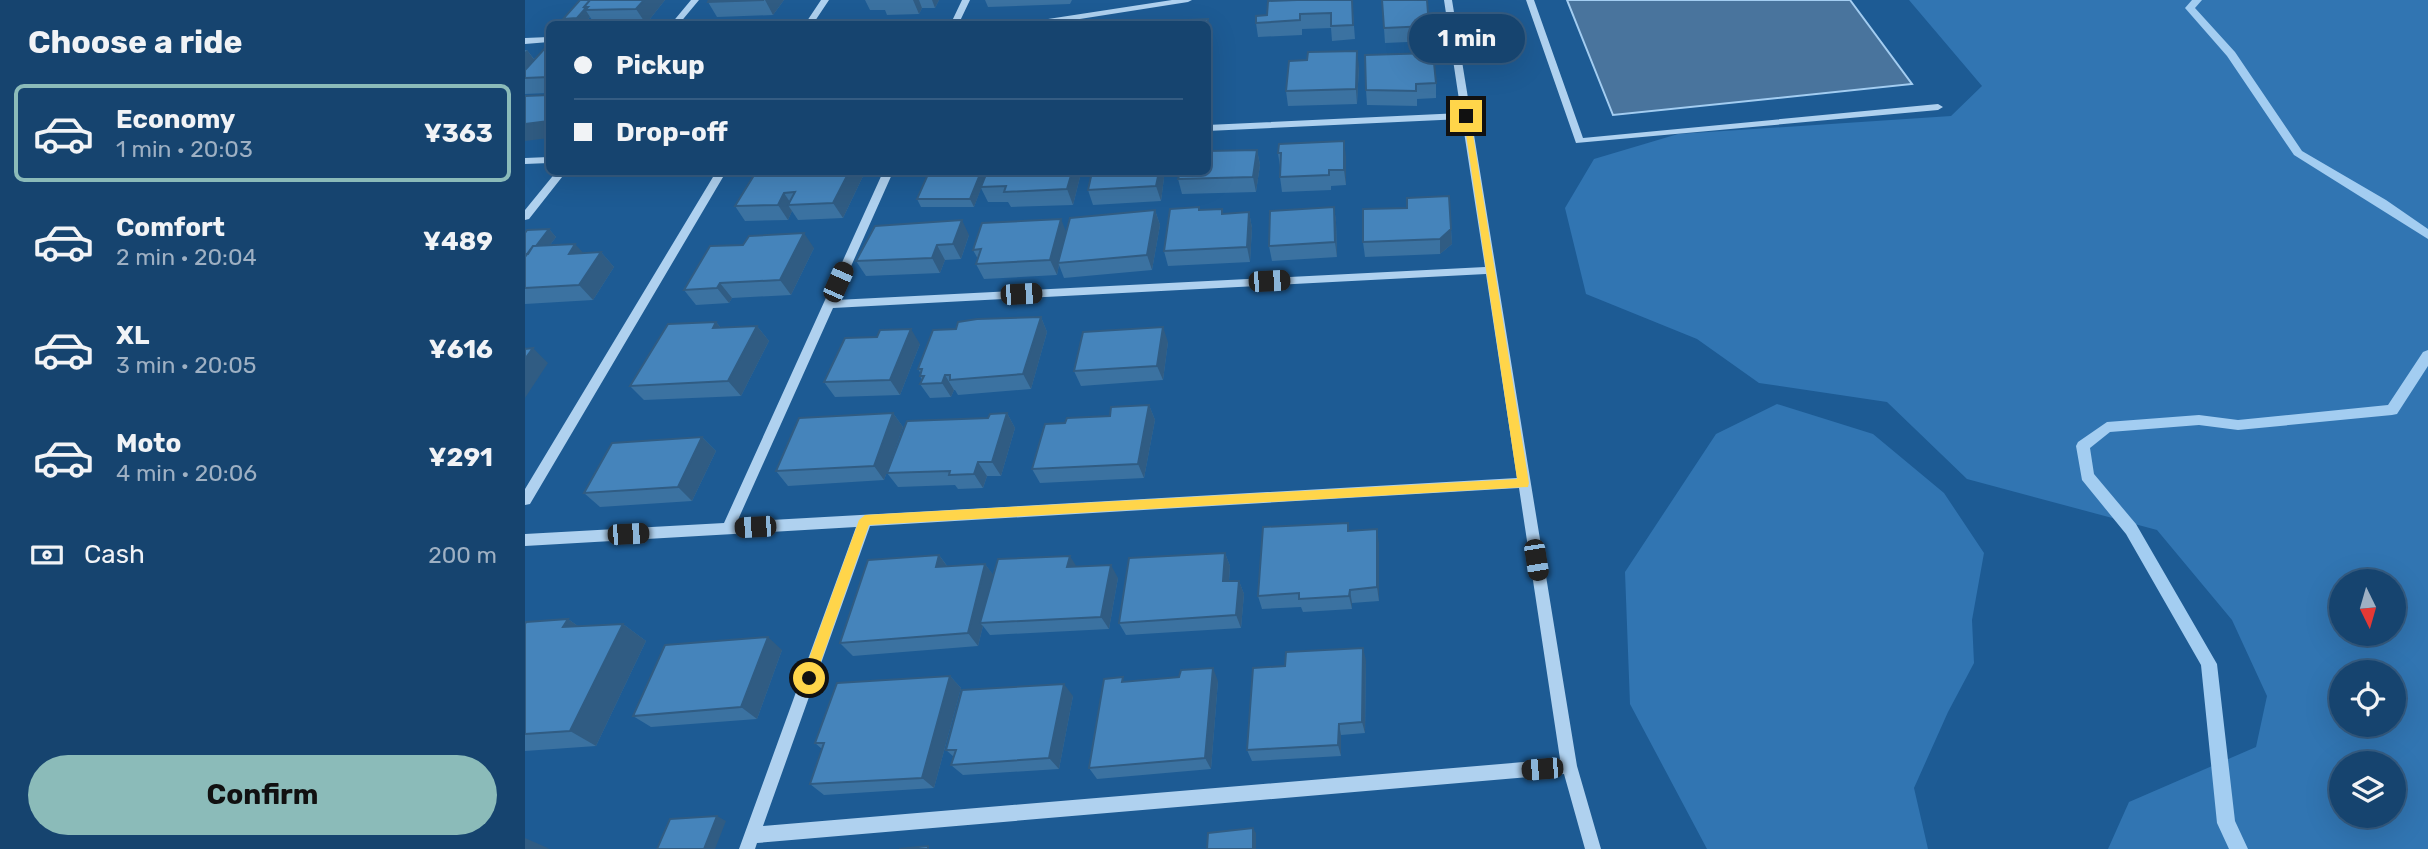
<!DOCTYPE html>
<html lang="en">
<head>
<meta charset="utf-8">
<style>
	body { margin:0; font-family:Rubik,sans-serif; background:#1f4b74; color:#f1f3f6; height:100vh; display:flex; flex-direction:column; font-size:26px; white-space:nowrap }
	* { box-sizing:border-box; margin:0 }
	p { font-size:23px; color:#9eb0c3 }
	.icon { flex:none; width:38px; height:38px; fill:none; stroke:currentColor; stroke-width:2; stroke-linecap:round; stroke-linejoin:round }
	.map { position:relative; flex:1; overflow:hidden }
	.details { display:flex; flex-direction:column; background:#16446f; width:525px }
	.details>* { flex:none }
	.guide { position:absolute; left:21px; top:21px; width:665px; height:154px; border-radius:10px; box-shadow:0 7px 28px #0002,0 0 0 2px #355c82; display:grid; align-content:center; height:154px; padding:0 28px; background:#16446f }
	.needle { width:46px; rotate:175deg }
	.controls { position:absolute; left:1804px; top:569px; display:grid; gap:14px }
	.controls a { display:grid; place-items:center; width:77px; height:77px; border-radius:50%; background:#16446f; box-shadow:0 7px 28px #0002,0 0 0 2px #355c82; font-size:35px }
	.end { position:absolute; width:32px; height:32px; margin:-16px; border:9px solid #ffd54a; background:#111; box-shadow:0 0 0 4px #111 }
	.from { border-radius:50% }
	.bubble { position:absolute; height:49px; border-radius:24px; background:#16446f; box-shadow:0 7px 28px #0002,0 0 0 2px #355c82; font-size:23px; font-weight:700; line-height:49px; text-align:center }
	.car { position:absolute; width:21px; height:42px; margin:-21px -10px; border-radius:9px; box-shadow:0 0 5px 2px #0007; background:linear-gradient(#222 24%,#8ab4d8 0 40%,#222 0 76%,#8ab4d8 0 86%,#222 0) }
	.guide b { display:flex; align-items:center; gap:24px; height:66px; font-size:26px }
	.guide b+b { border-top:2px solid #355c82 }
	.guide i { width:18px; height:18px; background:#f1f3f6 }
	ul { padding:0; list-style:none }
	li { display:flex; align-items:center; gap:21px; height:98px; margin:0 14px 10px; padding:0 14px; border:4px solid transparent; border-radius:10px }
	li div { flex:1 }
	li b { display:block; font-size:26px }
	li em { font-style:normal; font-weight:700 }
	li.current { border-color:#8bbbb9 }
	li>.icon { width:63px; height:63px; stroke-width:1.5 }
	h2 { padding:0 28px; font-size:32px; line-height:84px }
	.pay { display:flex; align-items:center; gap:18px; height:77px; padding:0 28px; font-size:26px }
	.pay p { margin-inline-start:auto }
	.action { display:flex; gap:14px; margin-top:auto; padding:14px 28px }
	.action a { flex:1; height:80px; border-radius:42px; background:#8bbbb9; color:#111; font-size:28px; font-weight:700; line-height:80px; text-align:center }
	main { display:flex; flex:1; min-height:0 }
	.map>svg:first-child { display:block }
</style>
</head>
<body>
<main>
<section class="details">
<h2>Choose a ride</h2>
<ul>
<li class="current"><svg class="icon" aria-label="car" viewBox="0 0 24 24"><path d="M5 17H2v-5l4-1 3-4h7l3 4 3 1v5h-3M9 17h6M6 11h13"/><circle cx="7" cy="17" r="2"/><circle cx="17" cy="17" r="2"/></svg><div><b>Economy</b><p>1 min · 20:03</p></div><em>¥363</em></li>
<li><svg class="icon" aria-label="car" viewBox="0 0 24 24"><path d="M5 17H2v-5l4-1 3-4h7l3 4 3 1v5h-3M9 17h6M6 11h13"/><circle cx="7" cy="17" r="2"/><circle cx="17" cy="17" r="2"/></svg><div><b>Comfort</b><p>2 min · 20:04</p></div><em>¥489</em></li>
<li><svg class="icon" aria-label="car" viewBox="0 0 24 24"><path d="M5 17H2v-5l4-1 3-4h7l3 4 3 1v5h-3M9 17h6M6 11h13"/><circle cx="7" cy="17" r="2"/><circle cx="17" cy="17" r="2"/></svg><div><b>XL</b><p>3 min · 20:05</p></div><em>¥616</em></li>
<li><svg class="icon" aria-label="car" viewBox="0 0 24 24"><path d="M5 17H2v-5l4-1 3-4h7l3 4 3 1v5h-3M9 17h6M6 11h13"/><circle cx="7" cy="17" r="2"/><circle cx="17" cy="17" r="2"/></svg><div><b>Moto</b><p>4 min · 20:06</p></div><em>¥291</em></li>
</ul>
<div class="pay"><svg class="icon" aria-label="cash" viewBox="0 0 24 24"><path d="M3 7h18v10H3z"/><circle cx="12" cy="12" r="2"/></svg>Cash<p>200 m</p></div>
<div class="action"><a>Confirm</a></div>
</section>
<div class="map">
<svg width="1903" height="849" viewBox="0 0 1903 849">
	<rect width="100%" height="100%" fill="#1d5b94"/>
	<path fill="#3175b2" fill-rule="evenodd" d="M 1384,0 L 1903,0 L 1903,849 L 1583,849 L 1604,802 L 1731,747 L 1742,696 L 1707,620 L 1632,530 L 1442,479 L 1362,402 L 1234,383 L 1172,339 L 1061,294 L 1040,208 L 1069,159 L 1153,134 L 1426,116 L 1457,86 ZM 1816,581 L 1869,581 L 1869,634 L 1816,634 ZM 1816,672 L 1869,672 L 1869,724 L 1816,724 ZM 1816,763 L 1869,763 L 1869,816 L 1816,816 Z
		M 1252,404 L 1348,434 L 1419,493 L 1459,553 L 1447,620 L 1449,663 L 1423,712 L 1389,788 L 1403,849 L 1182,849 L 1105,704 L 1100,572 L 1191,434 Z"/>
	<path fill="#49749d" stroke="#a3cdf1" stroke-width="2" d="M 1042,0 L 1325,0 L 1387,84 L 1088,115 Z"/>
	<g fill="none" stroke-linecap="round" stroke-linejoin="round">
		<path fill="#a3cdf1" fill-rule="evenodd" d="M 1667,0 L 1677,0 L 1670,8 L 1710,52 L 1777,151 L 1861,200 L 1903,229 L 1903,239 L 1769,155 L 1702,56 L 1660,8 Z
			M 1903,350 L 1903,366 L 1872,414 L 1867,415 L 1713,430 L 1674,425 L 1585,432 L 1565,448 L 1569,474 L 1611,524 L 1692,664 L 1710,821 L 1723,849 L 1704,849 L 1692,823 L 1676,665 L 1601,534 L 1557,480 L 1551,446 L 1553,442 L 1582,422 L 1674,415 L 1713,420 L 1863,405 L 1898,352 Z"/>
		<path fill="#afd1ef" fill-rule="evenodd" d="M 166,0 L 174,0 L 154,24 L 146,24 Z
			M 296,0 L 304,0 L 288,24 L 280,24 Z
			M 437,0 L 445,0 L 435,21 L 523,19 L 647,0 L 667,0 L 663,2 L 523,24 L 419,24 L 420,22 L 427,21 Z
			M 919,0 L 927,0 L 1052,766 L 1076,849 L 1060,849 L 1039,774 L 232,843 L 230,849 L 214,849 L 331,527 L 0,546 L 0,534 L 199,523 L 358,172 L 368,172 L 311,300 L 960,267 L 937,119 L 682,131 L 682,125 L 936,113 ZM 961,274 L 992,478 L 212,522 L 308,308 ZM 994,488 L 1035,759 L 238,826 L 345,526 Z
			M 1001,0 L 1009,0 L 1058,138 L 1413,104 L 1418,107 L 1413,110 L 1051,143 Z
			M 24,37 L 24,42 L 0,44 L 0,38 Z
			M 24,157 L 24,163 L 0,164 L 0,158 Z
			M 31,172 L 41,172 L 4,219 L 0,220 L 0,210 Z
			M 191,172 L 201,172 L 5,504 L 0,505 L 0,489 Z"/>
	</g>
	<path fill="#3b72a1" d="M 55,0 L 140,0 L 121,24 L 70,24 L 65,17 L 59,24 L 42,24 L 38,19 Z
		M 183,0 L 259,0 L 248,15 L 192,17 L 183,2 Z
		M 340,0 L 414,0 L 410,8 L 397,8 L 394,14 L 362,15 L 360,10 L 345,10 Z
		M 460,0 L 547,0 L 545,4 L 463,7 Z
		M 827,0 L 830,39 L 807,41 L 806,28 L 777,29 L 777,35 L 733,37 L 731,23 L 742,15 Z
		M 857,0 L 904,26 L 905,41 L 860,43 Z
		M 24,46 L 24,93 L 0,94 L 0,50 L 2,50 L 9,59 Z
		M 840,55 L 911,83 L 911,98 L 892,99 L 892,106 L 842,105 L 841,90 Z
		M 782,60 L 834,66 L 832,104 L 763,106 L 761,91 Z
		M 732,150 L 735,165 L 731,192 L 657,194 L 653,179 Z
		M 753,153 L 821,156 L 821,185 L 806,186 L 806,190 L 757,192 L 755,177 L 755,167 Z
		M 340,172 L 318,218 L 273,220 L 267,211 L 263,220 L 220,221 L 210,206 Z
		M 459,172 L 460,175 L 555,177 L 548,205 L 486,207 L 483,202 L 463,202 L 456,188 L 449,207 L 396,207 L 392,199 Z
		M 567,172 L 638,172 L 639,178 L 636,201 L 568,205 L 563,190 Z
		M 674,207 L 675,210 L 698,214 L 724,212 L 727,228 L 725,262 L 643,266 L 639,251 Z
		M 809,207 L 811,222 L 812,257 L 747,261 L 744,246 Z
		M 630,210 L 635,225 L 627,270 L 539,278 L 534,265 L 532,275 L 459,279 L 451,264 L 453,259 L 448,250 L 541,232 Z
		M 24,229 L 31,237 L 25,245 L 58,253 L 76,252 L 89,267 L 68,300 L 0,304 L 0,233 Z
		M 926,229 L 927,244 L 915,254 L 840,257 L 838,242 Z
		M 444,235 L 436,259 L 420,260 L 415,273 L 341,276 L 331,261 Z
		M 289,248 L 266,295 L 207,298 L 204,303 L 171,305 L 159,290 Z
		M 516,317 L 522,332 L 506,389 L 433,395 L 430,390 L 429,390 L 426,397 L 405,398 L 395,384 L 397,380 L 395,376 L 396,374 L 393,369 L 431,329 Z
		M 191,322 L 196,328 L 232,326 L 244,341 L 216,396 L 119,400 L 105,386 Z
		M 643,342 L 638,380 L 556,386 L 549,371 Z
		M 395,344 L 375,395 L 310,397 L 299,382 Z
		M 624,405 L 630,420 L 619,478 L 515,483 L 507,469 L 540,423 L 585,416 Z
		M 368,413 L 378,427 L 359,480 L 263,486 L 251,471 Z
		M 482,413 L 490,428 L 476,476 L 462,476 L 458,488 L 433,489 L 430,485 L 373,487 L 362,473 L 463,418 Z
		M 177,437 L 191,451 L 167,501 L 75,507 L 59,493 Z
		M 823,523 L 824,531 L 854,543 L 854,601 L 827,603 L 827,609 L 778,612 L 776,607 L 737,609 L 733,596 Z
		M 700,553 L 705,566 L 704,581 L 714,581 L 719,594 L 716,628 L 601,635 L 594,623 Z
		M 414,555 L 423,567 L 460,564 L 468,575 L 551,566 L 593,578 L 584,629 L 465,635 L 458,626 L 453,646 L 328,656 L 315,643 Z
		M 43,619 L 53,626 L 98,624 L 121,641 L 71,746 L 0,751 L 0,624 Z
		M 257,650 L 232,719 L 126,727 L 108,716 Z
		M 841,660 L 840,733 L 816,735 L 816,756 L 727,761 L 722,750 Z
		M 425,676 L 436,688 L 409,788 L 299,795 L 285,784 L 297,749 L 290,743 Z
		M 693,681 L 686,769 L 572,779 L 564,768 L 601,682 Z
		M 548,696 L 534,769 L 438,775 L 426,765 L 429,757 L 421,750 Z"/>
	<path fill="#305c83" d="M 119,0 L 140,0 L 121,24 L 111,9 Z
		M 240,0 L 259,0 L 248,15 Z
		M 388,0 L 394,0 L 397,8 L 394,14 Z
		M 407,0 L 414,0 L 410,8 Z
		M 60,9 L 65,17 L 59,24 L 57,24 L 52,18 Z
		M 683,19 L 686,33 L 683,56 L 682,52 Z
		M 2,50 L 13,65 L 0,78 L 0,52 Z
		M 832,51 L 834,66 L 832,104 L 831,89 Z
		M 685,91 L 686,98 L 684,120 L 682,106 Z
		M 24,121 L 24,138 L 0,141 L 0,124 Z
		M 819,141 L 821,156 L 821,185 L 819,170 Z
		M 732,150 L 735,165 L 731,192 L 728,177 Z
		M 324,172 L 340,172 L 318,218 L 308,203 Z
		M 456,172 L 459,172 L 461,176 L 449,207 L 445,199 Z
		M 547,172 L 553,172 L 555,177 L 548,205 L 542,189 Z
		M 634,172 L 638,172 L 639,178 L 636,201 L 631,186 Z
		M 259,193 L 267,205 L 263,205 L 267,211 L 263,220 L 253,205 Z
		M 809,207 L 811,222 L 812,257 L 810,242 Z
		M 630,210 L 635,225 L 627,270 L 622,255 Z
		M 724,212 L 727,228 L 725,262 L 722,247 Z
		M 536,219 L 542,234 L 533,263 L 534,265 L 532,275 L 525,260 Z
		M 437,220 L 444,235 L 436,259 L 428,244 Z
		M 24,229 L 31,237 L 13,261 L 6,253 Z
		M 926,229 L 927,244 L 915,254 L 915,239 Z
		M 279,233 L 289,248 L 266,295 L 255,280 Z
		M 50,244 L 64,259 L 44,254 Z
		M 412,245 L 420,260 L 415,273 L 407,258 Z
		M 76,252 L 89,267 L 68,300 L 54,285 Z
		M 195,283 L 207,298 L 204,303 L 192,288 Z
		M 516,317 L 522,332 L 506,389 L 498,374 Z
		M 191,322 L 203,337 L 188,328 Z
		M 232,326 L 244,341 L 216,396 L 203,381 Z
		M 638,327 L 643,342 L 638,380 L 632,366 Z
		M 386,329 L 395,344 L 375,395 L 365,380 Z
		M 0,347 L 5,352 L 8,348 L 23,363 L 0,398 Z
		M 420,375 L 429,390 L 426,397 L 417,383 Z
		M 624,405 L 630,420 L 619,478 L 613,464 Z
		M 368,413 L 378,427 L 359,480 L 349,466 Z
		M 482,413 L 490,428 L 476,476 L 467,462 Z
		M 177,437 L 191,451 L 167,501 L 153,487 Z
		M 453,462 L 462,476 L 458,488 L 449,474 Z
		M 852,529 L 854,543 L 854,601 L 852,587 Z
		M 700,553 L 705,566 L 703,594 L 698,581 Z
		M 414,555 L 424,569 L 411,567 Z
		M 545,556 L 553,569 L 542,567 Z
		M 460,564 L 470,577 L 455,623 L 458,626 L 453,646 L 443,633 Z
		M 586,565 L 593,578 L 584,629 L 576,617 Z
		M 714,581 L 719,594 L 716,628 L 711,615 Z
		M 825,590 L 827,603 L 827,609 L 824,596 Z
		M 43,619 L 67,636 L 38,627 Z
		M 98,624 L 121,641 L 71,746 L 45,731 Z
		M 243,637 L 257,650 L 232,719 L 216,707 Z
		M 838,648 L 841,660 L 840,733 L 837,722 Z
		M 688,668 L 693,681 L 686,769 L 680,758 Z
		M 425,676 L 436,688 L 409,788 L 397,778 Z
		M 539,684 L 548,696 L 534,769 L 524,758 Z
		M 814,724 L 816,735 L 816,756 L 813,745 Z
		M 192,816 L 201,821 L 190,849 L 179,849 Z
		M 728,828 L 731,833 L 731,849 L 728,849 Z
		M 0,838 L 25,849 L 0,849 Z"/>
	<path fill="#4584bb" stroke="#305c83" stroke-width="2" d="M 55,0 L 65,0 L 59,7 L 60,9 L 52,18 L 38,19 Z
		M 65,0 L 119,0 L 111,9 L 60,10 L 63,7 L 59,7 Z
		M 184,0 L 239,0 L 183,2 Z
		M 772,0 L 827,0 L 828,25 L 806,26 L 806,13 L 775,14 L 775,20 L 731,23 L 731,16 L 742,15 L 743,1 Z
		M 857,0 L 902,0 L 904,26 L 859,28 Z
		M 683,19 L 682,24 L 618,24 L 618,22 Z
		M 615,22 L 614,24 L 555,24 Z
		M 22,46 L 24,46 L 24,77 L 0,78 L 0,70 Z
		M 832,51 L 831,89 L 761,91 L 764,61 L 782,60 L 783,52 Z
		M 908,53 L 911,83 L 891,84 L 891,91 L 841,90 L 840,55 Z
		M 682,91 L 685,91 L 682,106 Z
		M 24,95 L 24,121 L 0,124 L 0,96 Z
		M 819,141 L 819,170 L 804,170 L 804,175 L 755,177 L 756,153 L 753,153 L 754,144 Z
		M 732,150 L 728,177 L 653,179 L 655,172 L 682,172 L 682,151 Z
		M 231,172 L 324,172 L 308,203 L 263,205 L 270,192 L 259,193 L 253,205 L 210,206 Z
		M 404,172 L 456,172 L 445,199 L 392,199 Z
		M 462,172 L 547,172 L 542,189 L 479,192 L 481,186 L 456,187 Z
		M 567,172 L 634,172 L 631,186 L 563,190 Z
		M 924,196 L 926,229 L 915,239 L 838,242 L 838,209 L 882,208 L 882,198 Z
		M 674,207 L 674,210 L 697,209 L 697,214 L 724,212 L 722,247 L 639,251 L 645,209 Z
		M 809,207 L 810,242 L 744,246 L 745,211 Z
		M 630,210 L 622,255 L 533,263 L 545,218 Z
		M 536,219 L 525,260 L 451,264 L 456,249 L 448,250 L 457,223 Z
		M 437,220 L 428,244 L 412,245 L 407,258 L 331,261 L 350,226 Z
		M 24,229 L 11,246 L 8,246 L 3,254 L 0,254 L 0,233 L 2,230 Z
		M 279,233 L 255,280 L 195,283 L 192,288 L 159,290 L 185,246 L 218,245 L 224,236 Z
		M 50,244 L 44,254 L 76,252 L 54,285 L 0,288 L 0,257 L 8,246 Z
		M 516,317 L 498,374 L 425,380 L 425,375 L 420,375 L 417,383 L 395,384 L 399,376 L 395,376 L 397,369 L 393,369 L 408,330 L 431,329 L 433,322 L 452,319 Z
		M 191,322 L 188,328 L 232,326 L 203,381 L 105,386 L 143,324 Z
		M 638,327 L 632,366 L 549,371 L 558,332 Z
		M 386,329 L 365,380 L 299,382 L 320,338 L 352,337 L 355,330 Z
		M 8,348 L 0,359 L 0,349 Z
		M 624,405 L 613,464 L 507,469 L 520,424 L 540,423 L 542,418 L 585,416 L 586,407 Z
		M 368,413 L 349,466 L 251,471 L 274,418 Z
		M 482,413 L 467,462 L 453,462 L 449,474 L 424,475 L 425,471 L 362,473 L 382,421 L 463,418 L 465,414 Z
		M 177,437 L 153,487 L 59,493 L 87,443 Z
		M 823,523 L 823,531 L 852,529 L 852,587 L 825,590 L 824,596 L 774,599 L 774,593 L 733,596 L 738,527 Z
		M 700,553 L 698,581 L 714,581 L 711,615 L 594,623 L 604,558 Z
		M 414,555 L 411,567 L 460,564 L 443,633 L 315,643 L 343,560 Z
		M 545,556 L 542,567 L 586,565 L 576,617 L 455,623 L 473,559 Z
		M 43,619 L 38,627 L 98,624 L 45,731 L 0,734 L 0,624 L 1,622 Z
		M 243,637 L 216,707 L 108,716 L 140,645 Z
		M 838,648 L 837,722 L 814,724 L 813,745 L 722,750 L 728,668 L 760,666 L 761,652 Z
		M 688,668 L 680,758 L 564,768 L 579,679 L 598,677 L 597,682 L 654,677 L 656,670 Z
		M 425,676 L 397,778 L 285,784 L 299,743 L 290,743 L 312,683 Z
		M 539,684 L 524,758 L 426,765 L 431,750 L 421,750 L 437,690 Z
		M 192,816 L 179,849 L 132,849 L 145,819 Z
		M 728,828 L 728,849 L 682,849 L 683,833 Z
		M 403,846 L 403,849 L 374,849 Z"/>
	<path fill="#ffd54a" d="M 938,114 L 945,116 L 1004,483 L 1003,487 L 344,525 L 290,678 L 284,684 L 279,682 L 277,678 L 334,520 L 340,515 L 992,479 Z"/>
</svg>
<div class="controls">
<a><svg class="needle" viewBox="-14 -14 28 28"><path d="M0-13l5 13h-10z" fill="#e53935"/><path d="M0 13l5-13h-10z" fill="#9eb0c3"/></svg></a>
<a><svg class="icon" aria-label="locate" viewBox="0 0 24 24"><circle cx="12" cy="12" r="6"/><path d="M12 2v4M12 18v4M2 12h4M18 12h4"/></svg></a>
<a><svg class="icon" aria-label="layers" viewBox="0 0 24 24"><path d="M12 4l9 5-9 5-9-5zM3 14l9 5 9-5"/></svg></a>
</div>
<i class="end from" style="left:284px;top:678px"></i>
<i class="end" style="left:941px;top:116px"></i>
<div class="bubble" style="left:884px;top:14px;width:116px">1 min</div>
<i class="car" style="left:744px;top:281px;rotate:87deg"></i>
<i class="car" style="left:313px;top:282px;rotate:24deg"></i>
<i class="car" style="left:496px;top:294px;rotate:87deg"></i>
<i class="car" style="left:230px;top:527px;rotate:267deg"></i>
<i class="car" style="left:103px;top:534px;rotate:87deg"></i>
<i class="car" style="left:1011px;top:560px;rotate:171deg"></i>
<i class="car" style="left:1017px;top:769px;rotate:265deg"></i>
<div class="guide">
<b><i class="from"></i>Pickup</b>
<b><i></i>Drop-off</b>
</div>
</div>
</main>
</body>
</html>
